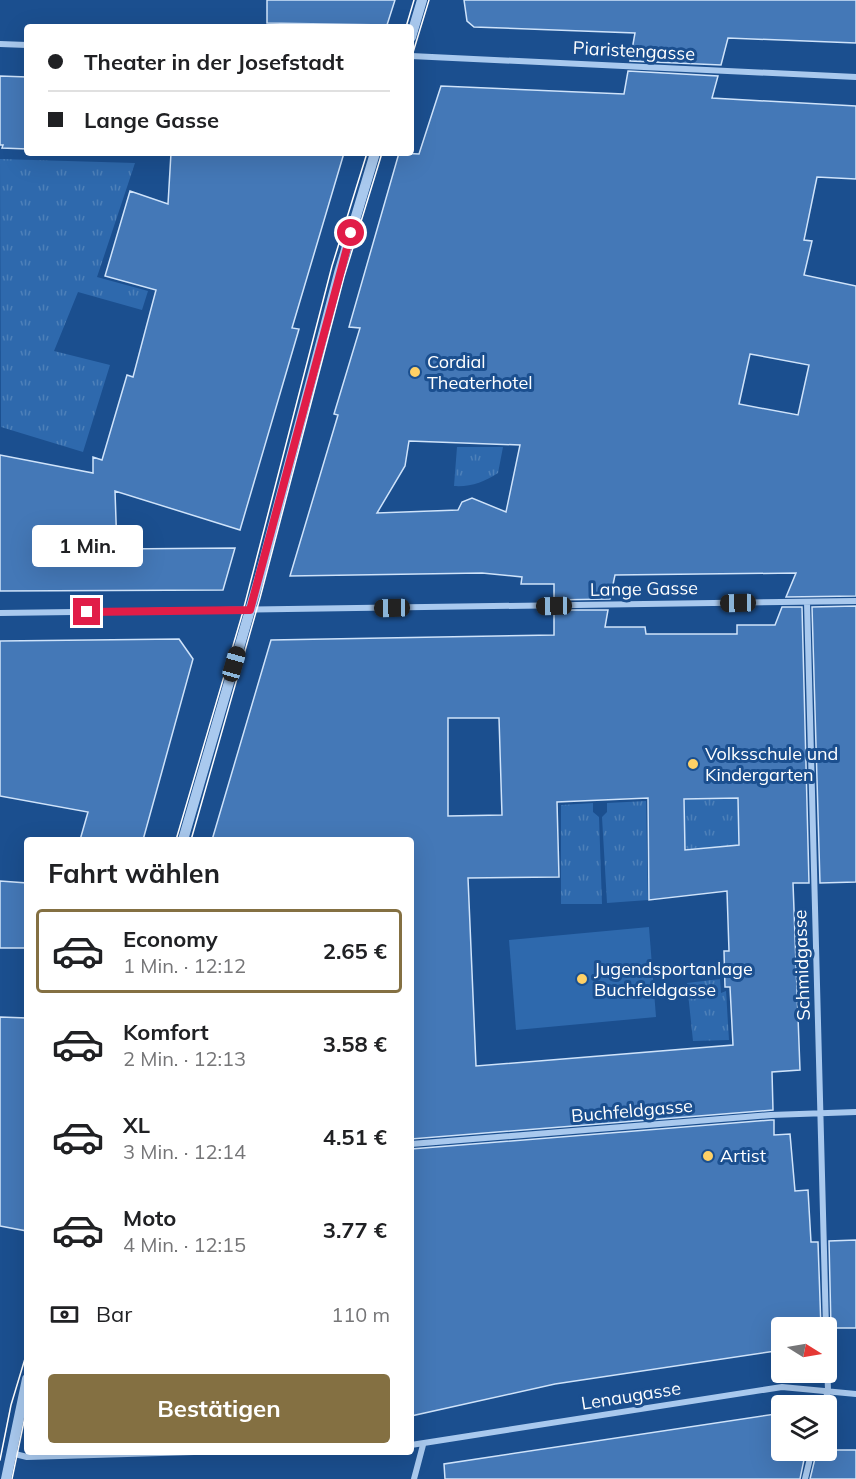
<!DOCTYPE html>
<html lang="de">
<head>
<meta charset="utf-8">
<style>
	body { margin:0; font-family:Mulish,sans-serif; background:#f6f6f6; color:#202124; height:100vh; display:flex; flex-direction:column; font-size:22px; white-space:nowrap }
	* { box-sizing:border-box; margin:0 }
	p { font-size:20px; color:#757577 }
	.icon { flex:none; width:33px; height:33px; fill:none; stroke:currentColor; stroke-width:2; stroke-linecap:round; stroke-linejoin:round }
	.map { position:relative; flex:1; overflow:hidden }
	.side { position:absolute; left:24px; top:837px; width:390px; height:618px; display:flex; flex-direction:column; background:#fff; border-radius:6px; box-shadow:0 6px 24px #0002 }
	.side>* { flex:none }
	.banner { position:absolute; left:24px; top:24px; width:390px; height:132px; border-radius:6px; box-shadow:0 6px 24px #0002; display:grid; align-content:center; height:132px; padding:0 24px; background:#fff }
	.needle { width:39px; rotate:101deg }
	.controls { position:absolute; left:771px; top:1317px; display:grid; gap:12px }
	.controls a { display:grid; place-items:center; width:66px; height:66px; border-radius:6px; background:#fff; box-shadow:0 6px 24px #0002; font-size:30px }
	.end { position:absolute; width:27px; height:27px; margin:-14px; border:8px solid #e11d48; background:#fff; box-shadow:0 0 0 3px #fff }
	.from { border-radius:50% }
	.bubble { position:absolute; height:42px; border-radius:6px; background:#fff; box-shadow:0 6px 24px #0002; font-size:20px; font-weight:700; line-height:42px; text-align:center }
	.car { position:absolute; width:18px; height:36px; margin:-18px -9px; border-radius:8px; box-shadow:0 0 4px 2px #0007; background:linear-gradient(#222 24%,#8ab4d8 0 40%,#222 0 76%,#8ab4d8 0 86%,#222 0) }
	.banner b { display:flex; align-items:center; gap:21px; height:57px; font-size:22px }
	.banner b+b { border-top:2px solid #e0e0e0 }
	.banner i { width:15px; height:15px; background:#202124 }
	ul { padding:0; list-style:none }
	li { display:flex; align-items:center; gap:18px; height:84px; margin:0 12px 9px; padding:0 12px; border:3px solid transparent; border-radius:6px }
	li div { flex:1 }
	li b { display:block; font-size:22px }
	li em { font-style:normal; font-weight:700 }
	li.active { border-color:#847042 }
	li>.icon { width:54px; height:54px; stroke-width:1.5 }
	h2 { padding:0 24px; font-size:27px; line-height:72px }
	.pay { display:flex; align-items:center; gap:15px; height:66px; padding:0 24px; font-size:22px }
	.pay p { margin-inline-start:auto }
	.action { display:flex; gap:12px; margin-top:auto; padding:12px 24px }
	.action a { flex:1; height:69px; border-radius:6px; background:#847042; color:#fff; font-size:24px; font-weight:700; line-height:69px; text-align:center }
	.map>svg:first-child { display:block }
</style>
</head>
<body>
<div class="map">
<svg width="856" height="1479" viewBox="0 0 856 1479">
	<defs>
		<pattern id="grass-tufts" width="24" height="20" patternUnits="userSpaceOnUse" patternTransform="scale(1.5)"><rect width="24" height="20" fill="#2e69ad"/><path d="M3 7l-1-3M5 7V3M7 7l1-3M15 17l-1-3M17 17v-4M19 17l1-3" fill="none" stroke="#4d80b9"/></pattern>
	</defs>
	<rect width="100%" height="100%" fill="#1b4f8f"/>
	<path fill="url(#grass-tufts)" d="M 0,159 L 135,163 L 97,277 L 148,291 L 142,310 L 78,292 L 54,351 L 110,365 L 83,452 L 1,427 Z
		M 457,447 L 503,447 L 498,473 C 484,482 471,487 454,486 Z
		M 738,798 L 739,845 L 685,850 L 684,799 Z
		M 646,801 L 648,900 L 607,903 L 602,817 L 607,812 L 607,803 Z
		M 593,803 L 593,812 L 599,817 L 602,904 L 561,904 L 561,805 Z
		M 720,979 L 721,993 L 726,991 L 729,1040 L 693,1041 L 687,983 Z"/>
	<path fill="#2e69ad" d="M 649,927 L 656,1017 L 516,1030 L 509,940 Z"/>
	<path fill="#4478b7" stroke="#cfe3fa" stroke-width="1.5" fill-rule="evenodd" d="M 267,0 L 395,0 L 387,25 L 267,23 Z
		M 464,0 L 856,0 L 856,43 L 728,38 L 721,65 L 630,61 L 635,33 L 474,27 L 467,21 Z
		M 628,71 L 718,76 L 712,98 L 856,106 L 856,179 L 817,177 L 804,240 L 812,241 L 804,275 L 856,286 L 856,596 L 786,597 L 796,573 L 615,575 L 610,599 L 554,600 L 554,584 L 521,584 L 522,577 L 482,573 L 290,576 L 338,415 L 334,414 L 360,328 L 349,327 L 399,153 L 419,154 L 441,86 L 624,94 ZM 750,354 L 809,365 L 798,415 L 739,404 ZM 409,441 L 520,445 L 506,512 L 472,498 L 462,502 L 458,510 L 377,513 L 405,466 Z
		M 0,76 L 27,77 L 27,149 L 2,148 L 3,145 L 0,145 Z
		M 171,153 L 344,153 L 292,328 L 299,329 L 240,530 L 115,491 L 117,549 L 235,548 L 223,590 L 0,591 L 0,455 L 93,473 L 93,457 L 102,460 L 127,375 L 133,377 L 156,290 L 105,276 L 130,191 L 168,204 Z
		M 856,606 L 856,882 L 820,883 L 812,607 Z
		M 782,607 L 802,607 L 809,883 L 793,883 L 800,1070 L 772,1072 L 773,1110 L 411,1139 L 411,840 L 212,840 L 271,640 L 554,635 L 554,610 L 608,610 L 605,627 L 645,627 L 646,634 L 737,634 L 737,625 L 775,625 ZM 448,718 L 499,718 L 502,815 L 448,816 ZM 648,798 L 649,900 L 727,891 L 729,951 L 724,951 L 725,987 L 730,987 L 733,1045 L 476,1066 L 468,878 L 559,877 L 557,802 ZM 738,798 L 739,845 L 685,850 L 684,799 Z
		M 179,639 L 193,659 L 143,840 L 80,840 L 88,812 L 0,796 L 0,641 Z
		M 0,881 L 27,883 L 27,948 L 0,948 Z
		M 0,1017 L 27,1018 L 27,1231 L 0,1226 Z
		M 771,1120 L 774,1120 L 774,1135 L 790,1134 L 795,1191 L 808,1190 L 811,1242 L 818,1242 L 821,1328 L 782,1328 L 782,1350 L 555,1384 L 411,1416 L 411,1149 Z
		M 856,1240 L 856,1328 L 831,1328 L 829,1241 Z
		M 782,1413 L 782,1450 L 806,1450 L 800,1479 L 445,1479 L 444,1464 Z
		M 817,1450 L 856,1450 L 856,1479 L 810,1479 Z"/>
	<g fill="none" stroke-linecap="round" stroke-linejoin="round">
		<path stroke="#a9c9ee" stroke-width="6" d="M 0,44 L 27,45
			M 411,56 L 856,77
			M 807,602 L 826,1328
			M 0,613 L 856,601
			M 411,1144 L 771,1115 L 856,1112
			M 824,1406 L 828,1390 L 826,1335
			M 411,1445 L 782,1387 L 856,1394
			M 11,1453 L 27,1457 L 194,1452
			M 414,1479 L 423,1445
			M 805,1479 L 812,1450"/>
		<path stroke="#a9c9ee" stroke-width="10" d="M 411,37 L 422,0
			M 183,840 L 260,576 L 339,273 L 375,153
			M 6,1479 L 27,1379"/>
		<path stroke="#fff" stroke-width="1.5" d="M 406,27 L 414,0
			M 411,59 L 429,0
			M 176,840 L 242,615 L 332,266 L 367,153
			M 191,840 L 260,598 L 344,277 L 382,153
			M 0,1460 L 11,1405 L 27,1352
			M 12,1479 L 27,1407"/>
	</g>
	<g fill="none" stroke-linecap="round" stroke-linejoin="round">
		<path stroke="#e11d48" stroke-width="8" d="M 87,612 L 250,610 L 351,233"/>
	</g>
	<g fill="#ffd166" stroke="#1b4f8f" stroke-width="2">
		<circle cx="415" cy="372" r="6"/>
		<circle cx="693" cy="764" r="6"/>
		<circle cx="582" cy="979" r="6"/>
		<circle cx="708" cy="1156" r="6"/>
	</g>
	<g text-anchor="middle" stroke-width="6" stroke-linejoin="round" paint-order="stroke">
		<g font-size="18" fill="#fff" stroke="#1b4f8f">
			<text transform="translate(634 51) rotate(3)" y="6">Piaristengasse</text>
			<text transform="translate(644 589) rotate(-1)" y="6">Lange Gasse</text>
			<text transform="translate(802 965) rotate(-92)" y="6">Schmidgasse</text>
			<text transform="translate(632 1111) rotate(-5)" y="6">Buchfeldgasse</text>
			<text transform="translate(631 1396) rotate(-9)" y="6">Lenaugasse</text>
		</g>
		<g font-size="18" fill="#fff" stroke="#1b4f8f" text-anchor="start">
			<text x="427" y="368">Cordial<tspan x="427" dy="21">Theaterhotel</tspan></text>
			<text x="705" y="760">Volksschule und<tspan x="705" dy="21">Kindergarten</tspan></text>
			<text x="594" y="975">Jugendsportanlage<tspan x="594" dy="21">Buchfeldgasse</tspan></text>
			<text x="720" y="1162">Artist</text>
		</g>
	</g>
</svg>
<div class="controls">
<a><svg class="needle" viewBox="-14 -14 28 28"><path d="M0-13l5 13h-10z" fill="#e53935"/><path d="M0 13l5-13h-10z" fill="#757577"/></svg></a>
<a><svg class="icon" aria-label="layers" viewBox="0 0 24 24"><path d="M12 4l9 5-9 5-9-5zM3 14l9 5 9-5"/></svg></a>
</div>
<i class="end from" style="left:351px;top:233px"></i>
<i class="end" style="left:87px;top:612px"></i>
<div class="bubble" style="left:32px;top:525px;width:111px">1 Min.</div>
<i class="car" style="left:738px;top:603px;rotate:269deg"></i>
<i class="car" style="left:554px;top:606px;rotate:269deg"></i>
<i class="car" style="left:392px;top:608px;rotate:269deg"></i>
<i class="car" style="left:234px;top:664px;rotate:16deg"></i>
<div class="banner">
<b><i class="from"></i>Theater in der Josefstadt</b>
<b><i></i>Lange Gasse</b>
</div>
<section class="side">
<h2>Fahrt wählen</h2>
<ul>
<li class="active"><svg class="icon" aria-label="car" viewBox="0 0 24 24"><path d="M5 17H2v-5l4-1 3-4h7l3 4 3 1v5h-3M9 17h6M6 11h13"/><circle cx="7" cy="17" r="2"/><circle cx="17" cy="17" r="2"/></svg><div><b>Economy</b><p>1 Min. · 12:12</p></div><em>2.65 €</em></li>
<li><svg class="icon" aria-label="car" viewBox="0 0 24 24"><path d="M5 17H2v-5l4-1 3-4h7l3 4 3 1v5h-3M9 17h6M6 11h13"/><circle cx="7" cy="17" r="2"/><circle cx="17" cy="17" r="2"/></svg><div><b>Komfort</b><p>2 Min. · 12:13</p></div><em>3.58 €</em></li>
<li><svg class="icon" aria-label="car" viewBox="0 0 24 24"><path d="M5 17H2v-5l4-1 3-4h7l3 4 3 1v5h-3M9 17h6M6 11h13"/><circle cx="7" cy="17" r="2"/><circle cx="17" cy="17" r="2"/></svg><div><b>XL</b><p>3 Min. · 12:14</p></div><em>4.51 €</em></li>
<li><svg class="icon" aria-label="car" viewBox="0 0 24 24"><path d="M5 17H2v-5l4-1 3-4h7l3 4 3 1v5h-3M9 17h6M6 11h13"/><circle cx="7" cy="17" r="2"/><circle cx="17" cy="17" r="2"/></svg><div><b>Moto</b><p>4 Min. · 12:15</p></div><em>3.77 €</em></li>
</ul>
<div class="pay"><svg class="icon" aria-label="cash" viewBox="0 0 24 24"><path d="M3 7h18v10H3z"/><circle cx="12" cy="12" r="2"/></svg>Bar<p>110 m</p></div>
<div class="action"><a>Bestätigen</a></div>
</section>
</div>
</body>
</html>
